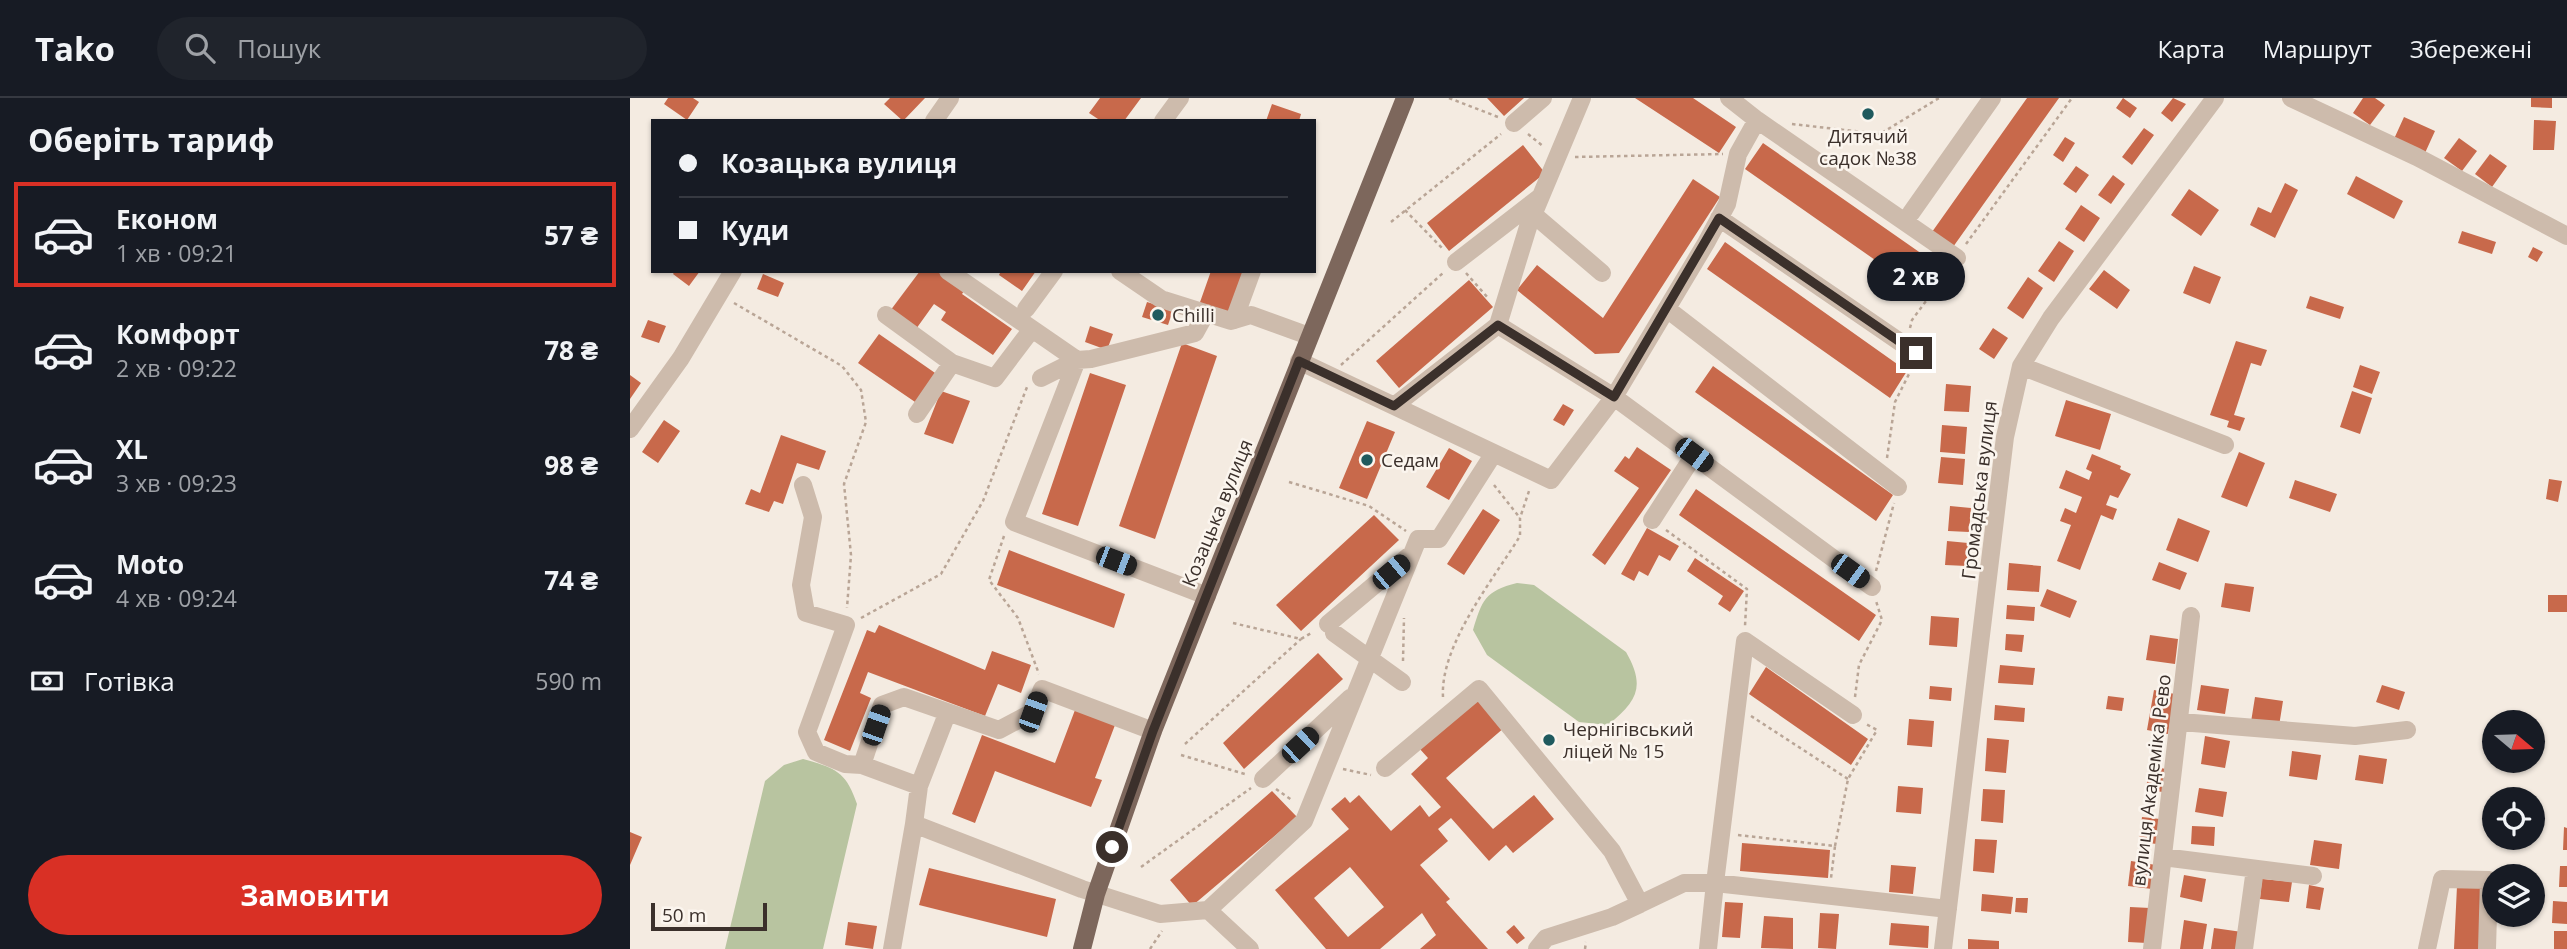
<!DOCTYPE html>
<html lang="uk">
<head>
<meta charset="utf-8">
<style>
	body { margin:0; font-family:"Open Sans",sans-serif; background:#20242c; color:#f1f3f6; height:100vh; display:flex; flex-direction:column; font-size:26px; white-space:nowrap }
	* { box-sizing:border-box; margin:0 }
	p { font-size:23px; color:#9ea1a6 }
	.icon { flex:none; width:38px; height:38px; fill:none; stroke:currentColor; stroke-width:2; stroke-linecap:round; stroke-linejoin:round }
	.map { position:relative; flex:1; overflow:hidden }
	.details { display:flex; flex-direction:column; background:#171b24; width:630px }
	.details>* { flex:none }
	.top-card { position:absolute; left:21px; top:21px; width:665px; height:154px; border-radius:0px; box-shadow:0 2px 5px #0004; display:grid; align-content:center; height:154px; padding:0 28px; background:#171b24 }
	.needle { width:46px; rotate:109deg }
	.buttons { position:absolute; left:1852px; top:612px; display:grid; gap:14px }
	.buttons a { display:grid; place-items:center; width:63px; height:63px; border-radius:50%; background:#171b24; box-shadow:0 2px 5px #0004; font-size:35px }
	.scale { position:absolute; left:21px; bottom:18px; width:116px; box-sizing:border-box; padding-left:7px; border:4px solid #3b302b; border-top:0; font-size:19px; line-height:24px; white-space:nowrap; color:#3b302b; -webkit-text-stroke:5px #fbf5ee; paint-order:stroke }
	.end { position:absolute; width:32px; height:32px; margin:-16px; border:9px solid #3b302b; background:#fff; box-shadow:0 0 0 4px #fff }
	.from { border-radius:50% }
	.bubble { position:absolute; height:49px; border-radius:24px; background:#171b24; box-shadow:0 2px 5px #0004; font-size:23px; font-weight:700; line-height:49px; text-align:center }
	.car { position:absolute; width:21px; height:42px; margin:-21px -10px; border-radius:9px; box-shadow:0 0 5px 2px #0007; background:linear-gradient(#222 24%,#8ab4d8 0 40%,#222 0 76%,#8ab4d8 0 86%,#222 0) }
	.top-card b { display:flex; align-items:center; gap:24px; height:66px; font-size:26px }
	.top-card b+b { border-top:2px solid #363941 }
	.top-card i { width:18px; height:18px; background:#f1f3f6 }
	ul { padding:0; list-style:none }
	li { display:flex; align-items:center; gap:21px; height:105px; margin:0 14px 10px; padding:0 14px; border:4px solid transparent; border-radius:0px }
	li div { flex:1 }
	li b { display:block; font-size:26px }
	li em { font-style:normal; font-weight:700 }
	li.active { border-color:#d93025 }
	li>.icon { width:63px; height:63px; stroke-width:1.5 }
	h2 { padding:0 28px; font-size:32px; line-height:84px }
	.pay { display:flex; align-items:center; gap:18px; height:77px; padding:0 28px; font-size:26px }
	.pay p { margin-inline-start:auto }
	.cta { display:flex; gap:14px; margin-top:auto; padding:14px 28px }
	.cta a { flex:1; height:80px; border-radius:42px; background:#d93025; color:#fff; font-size:28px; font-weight:700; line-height:80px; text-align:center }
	header { display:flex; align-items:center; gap:42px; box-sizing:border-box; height:98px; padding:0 35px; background:#171b24; border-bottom:2px solid #363941 }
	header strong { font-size:33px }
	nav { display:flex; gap:38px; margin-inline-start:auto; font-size:24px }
	.search { width:490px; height:63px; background:#20242c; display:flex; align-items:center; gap:18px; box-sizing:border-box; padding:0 24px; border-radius:38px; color:#9ea1a6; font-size:26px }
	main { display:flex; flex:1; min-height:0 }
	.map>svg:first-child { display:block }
</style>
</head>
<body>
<header>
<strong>Tako</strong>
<div class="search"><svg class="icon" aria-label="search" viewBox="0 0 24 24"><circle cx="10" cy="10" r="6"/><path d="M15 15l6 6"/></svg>Пошук</div>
<nav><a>Карта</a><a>Маршрут</a><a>Збережені</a></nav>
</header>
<main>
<section class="details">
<h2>Оберіть тариф</h2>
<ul>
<li class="active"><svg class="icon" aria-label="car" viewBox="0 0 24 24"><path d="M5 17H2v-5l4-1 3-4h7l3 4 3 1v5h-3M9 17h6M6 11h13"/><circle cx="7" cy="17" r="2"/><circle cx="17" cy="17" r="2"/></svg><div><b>Економ</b><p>1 хв · 09:21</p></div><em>57 ₴</em></li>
<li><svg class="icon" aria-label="car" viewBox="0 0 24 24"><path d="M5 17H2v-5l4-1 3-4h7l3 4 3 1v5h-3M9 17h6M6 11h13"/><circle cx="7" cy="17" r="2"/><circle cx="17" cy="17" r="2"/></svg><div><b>Комфорт</b><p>2 хв · 09:22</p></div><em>78 ₴</em></li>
<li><svg class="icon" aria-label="car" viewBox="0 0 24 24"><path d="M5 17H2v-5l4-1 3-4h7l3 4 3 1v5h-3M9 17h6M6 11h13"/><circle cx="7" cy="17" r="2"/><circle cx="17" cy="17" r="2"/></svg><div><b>XL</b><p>3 хв · 09:23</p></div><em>98 ₴</em></li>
<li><svg class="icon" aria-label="car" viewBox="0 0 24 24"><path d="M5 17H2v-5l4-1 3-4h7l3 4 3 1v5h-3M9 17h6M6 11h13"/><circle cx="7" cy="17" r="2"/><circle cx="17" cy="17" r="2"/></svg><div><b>Moto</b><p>4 хв · 09:24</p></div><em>74 ₴</em></li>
</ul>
<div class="pay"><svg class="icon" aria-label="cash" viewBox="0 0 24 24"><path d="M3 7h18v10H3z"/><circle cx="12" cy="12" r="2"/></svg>Готівка<p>590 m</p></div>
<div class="cta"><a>Замовити</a></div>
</section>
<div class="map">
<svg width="1937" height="851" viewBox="0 0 1937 851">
	<rect width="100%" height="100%" fill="#f4ebe1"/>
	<path fill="#b8c4a0" d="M 887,485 L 904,487 L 996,554 C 1016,589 1007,603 978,627 L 949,624 L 857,557 L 843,532 C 852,502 855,493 887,485 Z
		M 173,661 C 205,670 216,673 227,706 L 193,851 L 95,851 L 135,683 L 154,667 Z"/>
	<path fill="#c8694b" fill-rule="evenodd" d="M 38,0 L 63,0 L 69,4 L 57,22 L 34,6 Z
		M 260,0 L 295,0 L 273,23 L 254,6 Z
		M 470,0 L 511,0 L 494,23 L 471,23 L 459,15 Z
		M 857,0 L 894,0 L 874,18 Z
		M 1005,0 L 1063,0 L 1106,29 L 1089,55 Z
		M 1397,0 L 1429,0 L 1323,149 L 1302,134 Z
		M 1493,0 L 1507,10 L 1500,20 L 1486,10 Z
		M 1543,0 L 1556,6 L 1542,24 L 1531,15 Z
		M 1733,0 L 1745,0 L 1755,7 L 1740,27 L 1723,15 Z
		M 1901,0 L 1922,0 L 1922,10 L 1901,9 Z
		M 642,6 L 671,16 L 669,23 L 636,23 Z
		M 1774,19 L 1805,33 L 1795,55 L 1764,41 Z
		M 1904,22 L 1926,23 L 1924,52 L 1903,52 Z
		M 1514,30 L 1524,37 L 1502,67 L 1492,59 Z
		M 1435,39 L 1445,45 L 1433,64 L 1423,57 Z
		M 1829,40 L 1847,53 L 1832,73 L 1814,60 Z
		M 1133,45 L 1315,172 L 1298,199 L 1115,71 Z
		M 893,47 L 915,75 L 819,153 L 797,125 Z
		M 1860,56 L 1877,68 L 1862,89 L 1845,76 Z
		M 1446,68 L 1459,77 L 1446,95 L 1433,86 Z
		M 1483,77 L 1495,86 L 1481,106 L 1468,97 Z
		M 1726,78 L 1773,103 L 1764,121 L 1717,96 Z
		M 1063,81 L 1090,99 L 989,255 L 965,256 L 887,192 L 907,167 L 973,220 Z
		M 1655,85 L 1668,92 L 1645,140 L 1620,127 L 1628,109 L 1641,115 Z
		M 1559,91 L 1589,112 L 1571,138 L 1541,117 Z
		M 1451,107 L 1470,120 L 1454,144 L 1435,131 Z
		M 1832,133 L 1866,144 L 1862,156 L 1828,145 Z
		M 1429,143 L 1444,153 L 1424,184 L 1408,173 Z
		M 1095,144 L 1277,273 L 1260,300 L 1077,171 Z
		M 1903,149 L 1913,154 L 1907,164 L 1898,159 Z
		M 1564,168 L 1591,179 L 1580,206 L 1553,195 Z
		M 1474,172 L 1500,192 L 1487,211 L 1459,191 Z
		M 45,173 L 70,173 L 59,188 L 43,176 Z
		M 290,173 L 307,173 L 334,193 L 332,196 L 382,231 L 363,257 L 311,222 L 316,214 L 304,206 L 286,231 L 260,213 Z
		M 371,173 L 406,173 L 392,193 L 369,177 Z
		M 581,173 L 614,173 L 598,218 L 569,207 Z
		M 133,176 L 154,185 L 148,199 L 127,191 Z
		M 1398,179 L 1413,190 L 1393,221 L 1377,210 Z
		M 839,182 L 863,209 L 769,290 L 746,263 Z
		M 1680,198 L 1714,209 L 1710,221 L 1676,210 Z
		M 517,204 L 543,212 L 538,227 L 512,219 Z
		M 18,222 L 36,228 L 29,245 L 11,239 Z
		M 460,228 L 483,236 L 477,252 L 455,244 Z
		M 1363,230 L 1378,240 L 1364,261 L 1349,251 Z
		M 249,236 L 308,277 L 288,306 L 228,265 Z
		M 1606,243 L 1637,252 L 1631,268 L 1621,265 L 1604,317 L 1615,320 L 1610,333 L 1597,329 L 1599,323 L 1580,317 Z
		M 552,245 L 587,258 L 525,441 L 489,428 Z
		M 1730,267 L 1750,274 L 1742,296 L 1723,289 Z
		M 1083,268 L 1263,397 L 1246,423 L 1065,294 Z
		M 460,275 L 496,287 L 448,428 L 412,416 Z
		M 0,277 L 11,285 L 0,301 Z
		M 1316,286 L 1341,288 L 1339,314 L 1314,313 Z
		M 311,293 L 340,303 L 323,346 L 294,336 Z
		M 1722,293 L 1742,300 L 1730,336 L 1710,329 Z
		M 1436,302 L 1481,316 L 1470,352 L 1425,338 Z
		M 933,306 L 944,312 L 934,328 L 923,322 Z
		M 34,322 L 50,333 L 28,365 L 12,354 Z
		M 737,323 L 765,334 L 737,401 L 709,390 Z
		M 1312,327 L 1337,329 L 1335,356 L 1310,354 Z
		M 151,337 L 196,353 L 189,372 L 167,365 L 153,406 L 144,403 L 139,414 L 115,406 L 121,391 L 130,395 Z
		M 1007,349 L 1041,372 L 975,467 L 962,457 L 1009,390 L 984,373 L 995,358 L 999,361 Z
		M 819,350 L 842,363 L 819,402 L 796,389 Z
		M 1609,354 L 1635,365 L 1617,409 L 1591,399 Z
		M 1462,356 L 1491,368 L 1490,371 L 1501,376 L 1488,400 L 1480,397 L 1476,407 L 1487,411 L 1483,422 L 1471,417 L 1450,472 L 1427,463 L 1441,427 L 1430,423 L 1435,410 L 1446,415 L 1452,399 L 1429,390 L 1436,372 L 1459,382 L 1462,374 L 1456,371 Z
		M 1311,359 L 1335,361 L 1333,387 L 1308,385 Z
		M 1919,381 L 1932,383 L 1928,404 L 1916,401 Z
		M 1665,382 L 1707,396 L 1700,414 L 1659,400 Z
		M 1066,391 L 1246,517 L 1229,543 L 1049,417 Z
		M 1320,408 L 1341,410 L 1339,434 L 1318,433 Z
		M 853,411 L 870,422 L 834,477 L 817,466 Z
		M 744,417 L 769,442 L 671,533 L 646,507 Z
		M 1548,420 L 1580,433 L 1568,464 L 1536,452 Z
		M 1017,430 L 1049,448 L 1040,463 L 1029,457 L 1018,478 L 1009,473 L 1004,483 L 991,476 Z
		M 1317,443 L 1338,445 L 1337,468 L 1315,467 Z
		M 379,452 L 495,496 L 484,530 L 367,487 Z
		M 1065,460 L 1114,493 L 1100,514 L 1088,506 L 1093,498 L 1057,473 Z
		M 1529,464 L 1557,475 L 1550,492 L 1522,482 Z
		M 1379,465 L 1411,468 L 1409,494 L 1377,492 Z
		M 1595,485 L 1624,489 L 1620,514 L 1591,509 Z
		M 1417,491 L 1447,503 L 1440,520 L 1410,508 Z
		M 1918,497 L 1937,497 L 1937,514 L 1918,514 Z
		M 1377,507 L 1405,509 L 1404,523 L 1376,521 Z
		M 1301,518 L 1329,520 L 1327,549 L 1299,547 Z
		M 249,527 L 355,572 L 362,553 L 401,567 L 391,595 L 368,586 L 355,618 L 238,574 L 230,595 L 241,600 L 220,653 L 194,642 L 237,532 L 245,535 Z
		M 1376,536 L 1394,537 L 1392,554 L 1375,552 Z
		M 1520,537 L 1548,541 L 1545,566 L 1516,562 Z
		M 688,555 L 713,581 L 614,671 L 593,645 Z
		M 1370,567 L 1405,570 L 1403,587 L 1368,585 Z
		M 1136,569 L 1238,641 L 1221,667 L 1119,596 Z
		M 1571,587 L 1599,591 L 1595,616 L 1567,612 Z
		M 1752,587 L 1775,594 L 1769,612 L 1746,604 Z
		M 1300,588 L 1322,590 L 1321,603 L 1299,601 Z
		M 1524,592 L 1545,596 L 1538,636 L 1517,632 Z
		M 848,598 L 875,629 L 816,680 L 863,731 L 904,697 L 924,721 L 883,755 L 876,747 L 859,763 L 821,720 L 808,731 L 818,743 L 790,767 L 820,801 L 816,804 L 858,851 L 790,851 L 806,837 L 792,815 L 750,851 L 696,851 L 645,792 L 719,731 L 701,711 L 715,699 L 720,705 L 729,697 L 761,733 L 790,707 L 799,719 L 811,709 L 781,676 L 798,660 L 789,650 ZM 720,769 L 754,809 L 718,839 L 684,800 Z
		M 1478,598 L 1494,600 L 1492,613 L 1476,611 Z
		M 1625,599 L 1653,603 L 1649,628 L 1621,624 Z
		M 1365,607 L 1395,610 L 1394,624 L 1364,622 Z
		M 445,612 L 485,627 L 465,680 L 472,682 L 461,709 L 365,673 L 345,725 L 322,716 L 352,637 L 425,665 Z
		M 1279,621 L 1304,623 L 1302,649 L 1277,647 Z
		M 1575,638 L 1600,643 L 1595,670 L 1571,666 Z
		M 1357,640 L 1379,642 L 1376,675 L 1355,673 Z
		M 1662,653 L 1691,657 L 1687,682 L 1659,678 Z
		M 1729,657 L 1757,661 L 1753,686 L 1725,682 Z
		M 1519,668 L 1536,671 L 1533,694 L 1516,692 Z
		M 1268,688 L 1293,690 L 1291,716 L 1266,714 Z
		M 1569,690 L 1597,694 L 1593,719 L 1565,714 Z
		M 1353,691 L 1375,692 L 1373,725 L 1351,723 Z
		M 642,693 L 667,719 L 562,808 L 540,782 Z
		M 1512,719 L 1530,721 L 1527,746 L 1509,744 Z
		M 1562,728 L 1585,729 L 1584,748 L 1561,746 Z
		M 1934,729 L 1937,730 L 1937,752 L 1933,752 Z
		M 0,734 L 12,739 L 0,767 Z
		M 1345,741 L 1367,742 L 1364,775 L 1343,773 Z
		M 1684,742 L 1712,746 L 1709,771 L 1680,767 Z
		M 1112,745 L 1200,752 L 1198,780 L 1110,773 Z
		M 1501,763 L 1526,767 L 1522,791 L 1498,788 Z
		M 1261,767 L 1286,769 L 1283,796 L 1259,794 Z
		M 1930,768 L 1937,768 L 1937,789 L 1929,789 Z
		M 299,770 L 426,801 L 417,839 L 289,807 Z
		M 1554,777 L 1576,781 L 1572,804 L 1550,799 Z
		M 1632,781 L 1662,784 L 1659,804 L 1630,801 Z
		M 1679,787 L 1694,790 L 1690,812 L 1676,810 Z
		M 1827,788 L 1852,788 L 1850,851 L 1824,851 Z
		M 1352,796 L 1383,799 L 1381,816 L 1351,813 Z
		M 1386,800 L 1398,800 L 1397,815 L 1385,814 Z
		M 1923,803 L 1937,804 L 1937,826 L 1922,825 Z
		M 1095,804 L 1113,805 L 1110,840 L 1092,839 Z
		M 1500,809 L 1520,810 L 1517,845 L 1498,844 Z
		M 1190,815 L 1209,816 L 1206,851 L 1188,850 Z
		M 1134,818 L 1163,820 L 1163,851 L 1131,850 Z
		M 1554,822 L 1577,826 L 1573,851 L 1550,851 Z
		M 218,824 L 247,828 L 243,851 L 215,847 Z
		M 1261,825 L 1299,828 L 1298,850 L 1259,847 Z
		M 884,827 L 895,840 L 887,846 L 876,834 Z
		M 1584,830 L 1612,834 L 1610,851 L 1581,851 Z
		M 1924,833 L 1937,833 L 1937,851 L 1924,851 Z
		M 1338,841 L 1369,843 L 1369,851 L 1338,851 Z"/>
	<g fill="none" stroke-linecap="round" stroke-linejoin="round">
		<path stroke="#b9a596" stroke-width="2.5" stroke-dasharray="3.5 3.5" stroke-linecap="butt" d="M 819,0 L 868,19
			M 1162,26 L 1250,36 L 1309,0
			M 898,36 L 914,49
			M 945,59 L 1093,56
			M 775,112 L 814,152
			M 761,124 L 871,36
			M 1336,146 L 1442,0
			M 836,175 L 859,201
			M 104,205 L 212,268 L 231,292 L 236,324 L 214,386 L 221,457 L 217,510
			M 1280,230 L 1282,222 L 1319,172
			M 711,267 L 813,175
			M 1257,360 L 1265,304 L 1282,270
			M 659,384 L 739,408 L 776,433
			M 864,387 L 890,420
			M 1036,432 L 1117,491 L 1115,528
			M 374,438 L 359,482 L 388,520 L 409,576
			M 1246,473 L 1264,405
			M 231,520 L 311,476 L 353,403 L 397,289
			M 603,525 L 671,541 L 683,534
			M 773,563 L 774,520
			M 813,599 C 810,547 863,482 890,438 L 890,420 L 900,390
			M 1225,599 L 1229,567 L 1252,522 L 1246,503
			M 1121,618 L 1218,681
			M 555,646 L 671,541
			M 551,657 L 618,677
			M 713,671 L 741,677
			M 646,691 L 663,703
			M 1108,737 L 1205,748 L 1201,780
			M 1205,748 L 1218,681 L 1247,632 L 1236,626
			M 511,769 L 621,690
			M 520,851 L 532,833
			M 955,851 L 956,844"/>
		<path stroke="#cdbbac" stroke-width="18" d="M 1661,0 L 1787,59 L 1937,138
			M 1127,22 L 1327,160
			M 304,23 L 320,0
			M 533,23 L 550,0
			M 884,25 L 913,0
			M 1281,115 L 1362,0
			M 903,116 L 972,175
			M 1089,120 L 1286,255
			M 826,164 L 910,99
			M 318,173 L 447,262 L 384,424 L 577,498
			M 490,173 L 531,201 L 601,223 L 621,217 L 679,238
			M 396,211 L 424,173
			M 1037,211 L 1268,389
			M 256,217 L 322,265 L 365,280 L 402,231
			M 604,222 L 622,173
			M 868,227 L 898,129 L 952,0
			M 669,263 L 921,382 L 984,299 L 1076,145 L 1097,106 L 1108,56 L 1127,22 L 1099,0
			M 1391,268 L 1595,347
			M 411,280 L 447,262 L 461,261 L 565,235 L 576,215
			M 764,308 L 868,227 L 984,299 L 1242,489
			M 287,316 L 322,265
			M 0,331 L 51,260 L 103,173
			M 173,387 L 183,419 L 171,487 L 176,515 L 216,527 L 177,634 L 186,654 L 215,666 L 232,667 L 252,607 L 274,599 L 369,632 L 403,614 L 412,591 L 523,633
			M 1022,422 L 1064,357
			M 698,526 L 779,458
			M 704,535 L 772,584
			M 1551,624 L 1725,638 L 1777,632
			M 232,667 L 289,688 L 284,726 L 452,791 L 530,816 L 578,812 L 674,723 L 788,441 L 809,441 L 864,355
			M 755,670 L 849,591 L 982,753 L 1010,806 L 982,819 L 916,840 L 907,851
			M 633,681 L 720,600
			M 289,688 L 317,616
			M 1533,759 L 1683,778
			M 1010,806 L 1054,785 L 1085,785 L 1115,543 L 1223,617
			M 578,812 L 620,851
			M 262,851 L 284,726
			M 1078,851 L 1085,785 L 1318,811
			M 1313,851 L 1375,339 L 1391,268 L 1421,220 L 1585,0
			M 1522,851 L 1561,518
			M 1614,851 L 1625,771
			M 1797,851 L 1812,781 L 1859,782 L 1857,851"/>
		<path stroke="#7d675c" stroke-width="18" d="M 452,851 L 466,796 L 523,633 L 775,0"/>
	</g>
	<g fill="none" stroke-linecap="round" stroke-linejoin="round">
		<path stroke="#3b302b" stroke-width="9" d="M 482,749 L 523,633 L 669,263 L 764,308 L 868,227 L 984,299 L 1089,120 L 1286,255"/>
	</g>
	<g fill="#1f5a5e" stroke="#fbf5ee" stroke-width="2.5">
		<circle cx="1238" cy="16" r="7"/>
		<circle cx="528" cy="217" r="7"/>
		<circle cx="737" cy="362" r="7"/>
		<circle cx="919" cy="642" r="7"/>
	</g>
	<g text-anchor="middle" stroke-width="5" stroke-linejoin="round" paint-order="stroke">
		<g font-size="19" fill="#3b302b" stroke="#fbf5ee" text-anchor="start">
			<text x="1238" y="45" text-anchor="middle">Дитячий<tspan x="1238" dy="22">садок №38</tspan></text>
			<text x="542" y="224">Chilli</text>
			<text x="751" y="369">Седам</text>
			<text x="933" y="638">Чернігівський<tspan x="933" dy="22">ліцей № 15</tspan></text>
		</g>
		<g font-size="19" fill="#3b302b" stroke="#fbf5ee">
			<text transform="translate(1349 392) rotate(-83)" y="7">Громадська вулиця</text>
			<text transform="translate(587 415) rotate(-68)" y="7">Козацька вулиця</text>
			<text transform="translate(1521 682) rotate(-83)" y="7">вулиця Академіка Рево</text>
		</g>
	</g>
</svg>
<div class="buttons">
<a><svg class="needle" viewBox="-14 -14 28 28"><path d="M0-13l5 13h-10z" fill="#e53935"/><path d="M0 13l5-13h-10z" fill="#9ea1a6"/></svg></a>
<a><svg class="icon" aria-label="locate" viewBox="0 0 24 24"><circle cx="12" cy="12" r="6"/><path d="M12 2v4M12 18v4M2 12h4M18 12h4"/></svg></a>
<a><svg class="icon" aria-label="layers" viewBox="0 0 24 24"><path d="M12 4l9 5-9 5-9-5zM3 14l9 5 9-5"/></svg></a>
</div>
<div class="scale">50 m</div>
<i class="end from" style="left:482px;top:749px"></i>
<i class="end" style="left:1286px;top:255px"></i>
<div class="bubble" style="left:1237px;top:154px;width:98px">2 хв</div>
<i class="car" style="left:1064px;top:357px;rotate:127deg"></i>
<i class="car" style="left:486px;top:463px;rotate:111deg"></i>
<i class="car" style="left:1220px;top:473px;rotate:126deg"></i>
<i class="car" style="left:761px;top:474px;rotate:50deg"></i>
<i class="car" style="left:403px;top:614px;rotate:20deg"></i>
<i class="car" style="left:246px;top:627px;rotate:19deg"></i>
<i class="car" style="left:670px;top:647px;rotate:47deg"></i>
<div class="top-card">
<b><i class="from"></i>Козацька вулиця</b>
<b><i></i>Куди</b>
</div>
</div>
</main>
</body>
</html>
